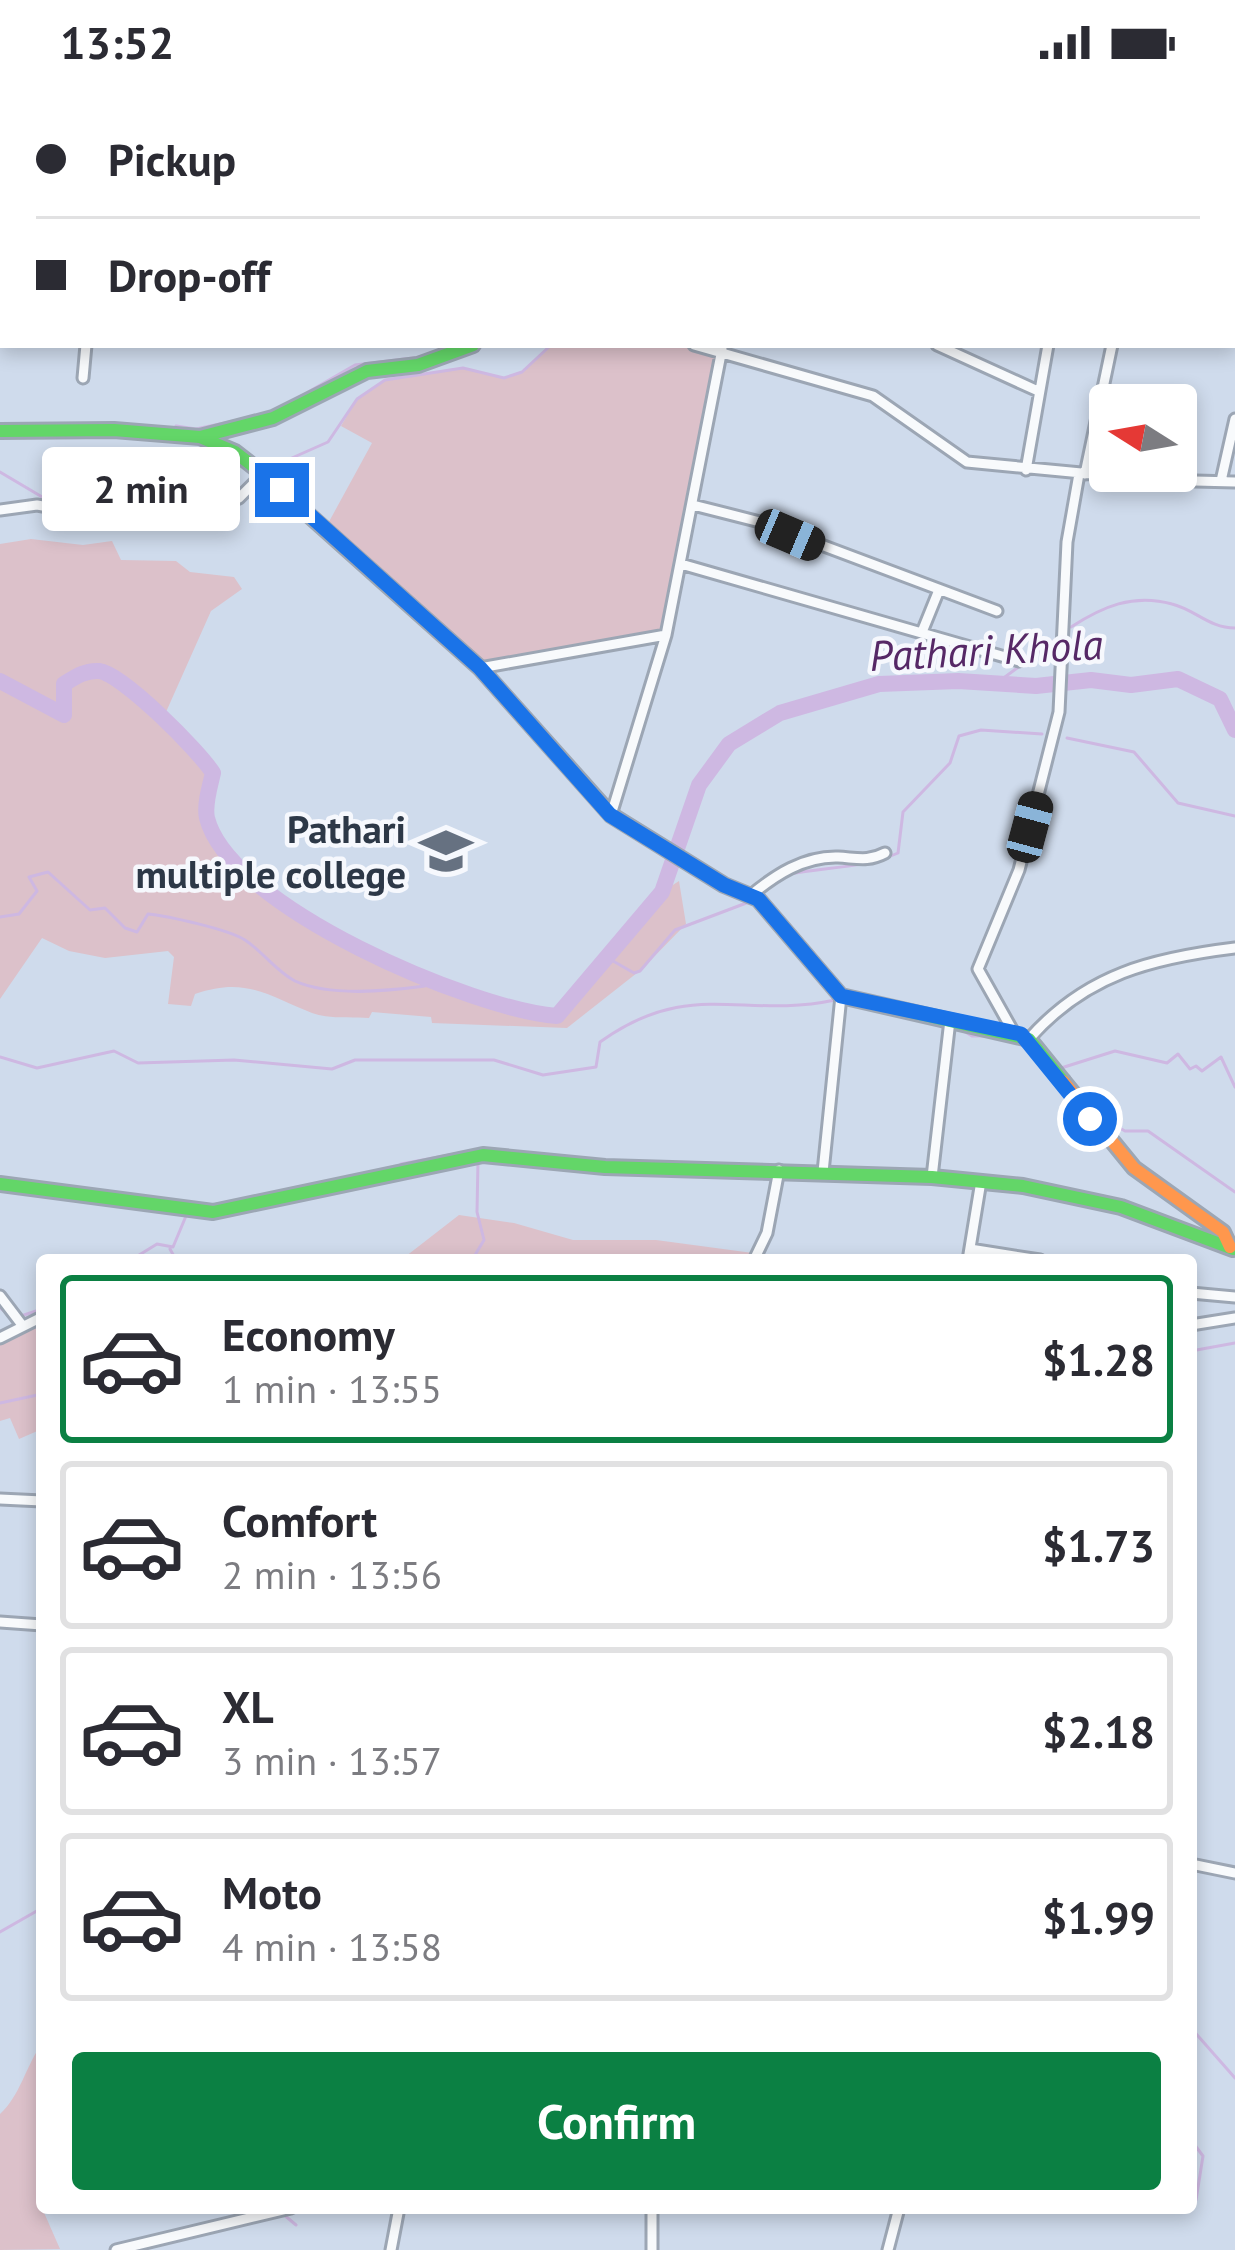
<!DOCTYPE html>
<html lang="en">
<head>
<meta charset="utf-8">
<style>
	body { margin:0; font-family:"PT Sans",sans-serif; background:#f2f2f3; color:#2b2b33; height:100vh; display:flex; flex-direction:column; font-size:45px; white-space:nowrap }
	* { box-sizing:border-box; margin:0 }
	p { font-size:39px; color:#7c7c81 }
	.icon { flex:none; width:66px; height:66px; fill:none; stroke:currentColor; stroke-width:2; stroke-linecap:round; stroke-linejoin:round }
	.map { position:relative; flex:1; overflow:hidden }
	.details { position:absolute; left:36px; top:1170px; width:1161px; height:960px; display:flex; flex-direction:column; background:#fff; border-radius:12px; box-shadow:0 6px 18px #0003 }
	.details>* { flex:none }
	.hud { position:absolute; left:0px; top:0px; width:1236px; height:264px; box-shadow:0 6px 18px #0003; display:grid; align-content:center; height:264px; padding:0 36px; background:#fff }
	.needle { width:78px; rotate:281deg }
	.tools { position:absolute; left:1089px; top:300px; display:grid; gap:24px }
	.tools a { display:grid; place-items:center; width:108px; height:108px; border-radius:12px; background:#fff; box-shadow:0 6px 18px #0003; font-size:60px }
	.end { position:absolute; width:54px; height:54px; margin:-27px; border:15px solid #1a73e8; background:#fff; box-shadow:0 0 0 6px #fff }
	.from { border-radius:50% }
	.bubble { position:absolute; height:84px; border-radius:12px; background:#fff; box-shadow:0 6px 18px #0003; font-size:39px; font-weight:700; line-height:84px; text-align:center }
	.car { position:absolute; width:36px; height:72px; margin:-36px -18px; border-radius:15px; box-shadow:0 0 9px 3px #0007; background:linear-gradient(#222 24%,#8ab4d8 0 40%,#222 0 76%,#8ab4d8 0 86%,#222 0) }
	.hud b { display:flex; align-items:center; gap:42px; height:114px; font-size:45px }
	.hud b+b { border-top:3px solid #e1e1e2 }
	.hud i { width:30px; height:30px; background:#2b2b33 }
	ul { padding:21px 0 0; list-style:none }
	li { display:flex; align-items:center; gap:36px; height:168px; margin:0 24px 18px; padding:0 12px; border:6px solid #e1e1e2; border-radius:12px }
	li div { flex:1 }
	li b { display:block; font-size:45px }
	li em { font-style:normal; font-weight:700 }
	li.current { border-color:#0b8043 }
	li>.icon { width:108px; height:108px; stroke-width:1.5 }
	.primary-button { display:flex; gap:24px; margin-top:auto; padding:24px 36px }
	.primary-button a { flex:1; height:138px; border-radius:12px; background:#0b8043; color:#fff; font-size:48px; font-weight:700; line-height:138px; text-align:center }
	.status { display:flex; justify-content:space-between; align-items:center; height:84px; padding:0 60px; background:#fff; direction:ltr }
	.status svg { height:33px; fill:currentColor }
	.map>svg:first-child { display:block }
</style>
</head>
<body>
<div class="status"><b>13:52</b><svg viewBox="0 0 49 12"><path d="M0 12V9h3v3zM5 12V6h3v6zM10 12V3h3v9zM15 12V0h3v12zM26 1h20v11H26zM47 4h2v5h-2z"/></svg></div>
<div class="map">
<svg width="1235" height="2166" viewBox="0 0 1235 2166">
	<rect width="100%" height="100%" fill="#cfdbec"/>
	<path fill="#dcc1ca" d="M 551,261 L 694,261 L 722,267 L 666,551 L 480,584 L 325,445 L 372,359 L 341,342 L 357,315 L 385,296 L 463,284 L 504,294 L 522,288 Z
		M 31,455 L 83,461 L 112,457 L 121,476 L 176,477 L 190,488 L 234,493 L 242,505 L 211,527 L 162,637 L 200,668 L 213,689 C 210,702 204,721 207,734 C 229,823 474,926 557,932 L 662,808 L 679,797 L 686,840 L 642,885 L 567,944 L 432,939 L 431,933 L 372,928 L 369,934 C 352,933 329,935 312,929 C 268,912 246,892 195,910 L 191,922 L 168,920 L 174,873 L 168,867 L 105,874 L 69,867 L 42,854 L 0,915 L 0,460 Z
		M 459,1131 L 514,1139 L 573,1156 L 656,1156 L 805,1176 L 401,1176 Z
		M 42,1233 L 42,1345 L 19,1355 L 10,1334 L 0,1337 L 0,1255 Z
		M 42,1959 L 42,2124 L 60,2165 L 0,2166 L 0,2030 C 20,2012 26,1982 42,1959 Z"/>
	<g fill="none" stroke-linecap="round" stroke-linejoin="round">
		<path stroke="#ceb8e2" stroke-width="3" d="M 891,3 L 896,0
			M 282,323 L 355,281 L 429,272
			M 176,342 L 196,345 L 257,332
			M 267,385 L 328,358 L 357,315 L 385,296 L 463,284 L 504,294 L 522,288 L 551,261
			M 0,388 L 54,420
			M 93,427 L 224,413 L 242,405
			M 1071,543 C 1102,523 1133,509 1172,520 C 1196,526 1209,544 1235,544
			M 994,601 L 1055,556
			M 1067,654 L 1134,668 L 1178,719 L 1235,732
			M 790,790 C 827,783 865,784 898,769 L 903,728 L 950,679 L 959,652 L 981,646 L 1042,650
			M 0,833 L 19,830 L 37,807 L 29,793 L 48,788 L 90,826 L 105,824 L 125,844 L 137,848 L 148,830 C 167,832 228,845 245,856 C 262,867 277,888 295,897 C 330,913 388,907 425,902 L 431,893
			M 606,873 L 634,889 L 640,887 L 675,846 L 749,818
			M 962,946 L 972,952 L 992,952
			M 0,973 L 37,984 L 114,967 L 138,979 L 234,976 L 332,985 L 355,976 L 494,976 L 543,991 L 596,983 L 600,958 C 691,893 741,936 835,916
			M 1058,985 L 1115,967 L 1167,979 L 1178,970 L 1190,985 L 1196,982 L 1202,987 L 1221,973 L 1235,1003
			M 1098,1032 L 1125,1047 L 1148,1047 L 1235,1108
			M 491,1066 L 544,1070
			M 401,1080 L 481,1065
			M 170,1165 L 176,1176
			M 131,1176 L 157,1160 L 173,1163 L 186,1132
			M 472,1176 L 484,1156 L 477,1128 L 478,1077
			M 0,1224 L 11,1232
			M 21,1232 L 42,1225
			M 1191,1267 L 1235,1259
			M 0,1319 L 42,1310
			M 0,1848 L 42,1824
			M 1191,1944 L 1235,1994
			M 1191,2020 L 1191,2025
			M 1191,2056 L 1203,2072 L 1196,2116
			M 283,2130 L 296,2141"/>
		<path stroke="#ceb8e2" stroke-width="16" d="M 0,597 L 64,631 L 64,600 C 75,593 85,586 99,587 C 123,590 200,668 213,689 C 210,702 204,721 207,734 C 229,823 474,926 557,932 L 662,808 L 699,701 L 729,660 L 780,629 L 879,600 L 958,597 L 1036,602 L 1091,596 L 1131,601 L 1178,595 L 1220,615 L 1235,646"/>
		<g stroke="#9ca6b4" stroke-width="15">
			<path id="street" d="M 1149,0 L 1169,3
				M 0,2 L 3,3
				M 228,3 L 228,0
				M 345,3 L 345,0
				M 538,3 L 539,0
				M 585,3 L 586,0
				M 771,3 L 771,0
				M 1089,3 L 1089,0
				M 1228,3 L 1229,0
				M 1233,14 L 1235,14
				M 0,175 L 3,176
				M 694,261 L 873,312 L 967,378 L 1155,396 L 1235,398
				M 937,261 L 1038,307
				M 83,294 L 86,261
				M 1026,386 L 1048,261
				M 1085,390 L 1112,261
				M 1221,397 L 1235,335
				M 693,421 L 760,438 L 997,527
				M 0,426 L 37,421 L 100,432 L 224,420 L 239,414 L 263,390
				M 681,480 L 1019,577
				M 922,548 L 939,506
				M 480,584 L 666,551
				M 611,731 L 666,551 L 722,265
				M 750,812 C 775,791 804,772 838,773 C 857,774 868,778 885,769
				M 1014,949 L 978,885 L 1019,786 L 1059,628 L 1067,458 L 1079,390
				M 1029,955 C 1086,890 1153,874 1235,864
				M 823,1088 L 841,912
				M 932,1093 L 950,936
				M 970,1165 L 1040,1176
				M 754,1176 L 767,1149 L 779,1086
				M 968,1176 L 981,1097
				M 1191,1209 L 1235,1213
				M 0,1212 L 22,1241
				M 1191,1241 L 1235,1234
				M 0,1254 L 42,1233
				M 0,1415 L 42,1417
				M 0,1538 L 42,1541
				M 1191,1780 L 1235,1789
				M 116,2166 L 291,2124
				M 391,2166 L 399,2124
				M 652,2166 L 652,2124
				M 888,2166 L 899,2124"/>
		</g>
		<g stroke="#9ca6b4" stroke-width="18">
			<path id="fast" d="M 785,3 L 788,0
				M 0,347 L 114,346 L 200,353 L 273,334 L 367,287 L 418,281 L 473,261
				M 200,353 L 235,368 L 263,390 L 480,584 L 611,731 L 724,801 L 758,815 L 841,912 L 1029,955 L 1063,997
				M 0,1100 L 213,1128 L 483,1071 L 605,1083 L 932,1093 L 1023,1102 L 1121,1123 L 1233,1165"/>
		</g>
		<g stroke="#9ca6b4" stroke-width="18">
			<path id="slow" d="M 1063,997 L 1134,1084 L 1223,1148 L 1230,1163"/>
		</g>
		<use href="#street" stroke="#f8fafc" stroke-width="9"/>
		<use href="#fast" stroke="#63d668" stroke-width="12"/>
		<use href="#slow" stroke="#ff974d" stroke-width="12"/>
	</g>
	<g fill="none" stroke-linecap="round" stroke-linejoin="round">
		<path stroke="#1a73e8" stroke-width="15" d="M 282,406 L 480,584 L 610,731 L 724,801 L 758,815 L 841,912 L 1021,950 L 1090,1035"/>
	</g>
	<defs>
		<g id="university-bare" transform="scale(4.14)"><path d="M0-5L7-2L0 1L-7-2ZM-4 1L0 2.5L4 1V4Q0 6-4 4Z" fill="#667181" stroke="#f6f8fd" stroke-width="2.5" paint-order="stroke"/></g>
	</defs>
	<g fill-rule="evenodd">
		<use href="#university-bare" x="446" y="767"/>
	</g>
	<g text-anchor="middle" stroke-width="9" stroke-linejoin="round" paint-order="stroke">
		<g font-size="39" font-weight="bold" fill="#2d3847" stroke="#f6f8fd" text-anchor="end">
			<text x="406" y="759">Pathari<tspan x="406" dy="45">multiple college</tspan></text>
		</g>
		<g font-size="42" font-style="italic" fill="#562866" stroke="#f6f8fd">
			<text transform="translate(986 566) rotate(-3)" y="15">Pathari Khola</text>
		</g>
	</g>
</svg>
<div class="tools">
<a><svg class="needle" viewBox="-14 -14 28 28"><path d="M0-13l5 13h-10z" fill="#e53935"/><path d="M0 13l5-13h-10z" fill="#7c7c81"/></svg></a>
</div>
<i class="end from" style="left:1090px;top:1035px"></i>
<i class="end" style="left:282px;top:406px"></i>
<div class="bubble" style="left:42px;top:363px;width:198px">2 min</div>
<i class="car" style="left:790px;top:451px;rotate:113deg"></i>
<i class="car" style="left:1030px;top:743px;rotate:15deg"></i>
<div class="hud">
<b><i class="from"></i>Pickup</b>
<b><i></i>Drop-off</b>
</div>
<section class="details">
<ul>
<li class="current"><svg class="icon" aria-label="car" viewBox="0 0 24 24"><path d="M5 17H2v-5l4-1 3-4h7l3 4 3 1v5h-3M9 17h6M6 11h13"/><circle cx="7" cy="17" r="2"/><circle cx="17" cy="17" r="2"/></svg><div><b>Economy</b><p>1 min · 13:55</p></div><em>$1.28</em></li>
<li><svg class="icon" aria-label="car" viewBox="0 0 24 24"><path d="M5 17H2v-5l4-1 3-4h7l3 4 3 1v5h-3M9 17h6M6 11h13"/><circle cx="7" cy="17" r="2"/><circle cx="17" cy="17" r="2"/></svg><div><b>Comfort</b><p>2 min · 13:56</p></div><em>$1.73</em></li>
<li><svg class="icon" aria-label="car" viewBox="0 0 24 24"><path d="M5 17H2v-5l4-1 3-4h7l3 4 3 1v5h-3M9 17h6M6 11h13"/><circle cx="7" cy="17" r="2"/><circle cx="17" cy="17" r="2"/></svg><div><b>XL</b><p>3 min · 13:57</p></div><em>$2.18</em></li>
<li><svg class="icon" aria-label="car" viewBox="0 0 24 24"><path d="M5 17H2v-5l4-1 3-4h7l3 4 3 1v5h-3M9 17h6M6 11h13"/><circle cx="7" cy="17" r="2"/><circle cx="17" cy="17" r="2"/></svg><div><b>Moto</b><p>4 min · 13:58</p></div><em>$1.99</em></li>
</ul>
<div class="primary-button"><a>Confirm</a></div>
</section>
</div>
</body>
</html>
